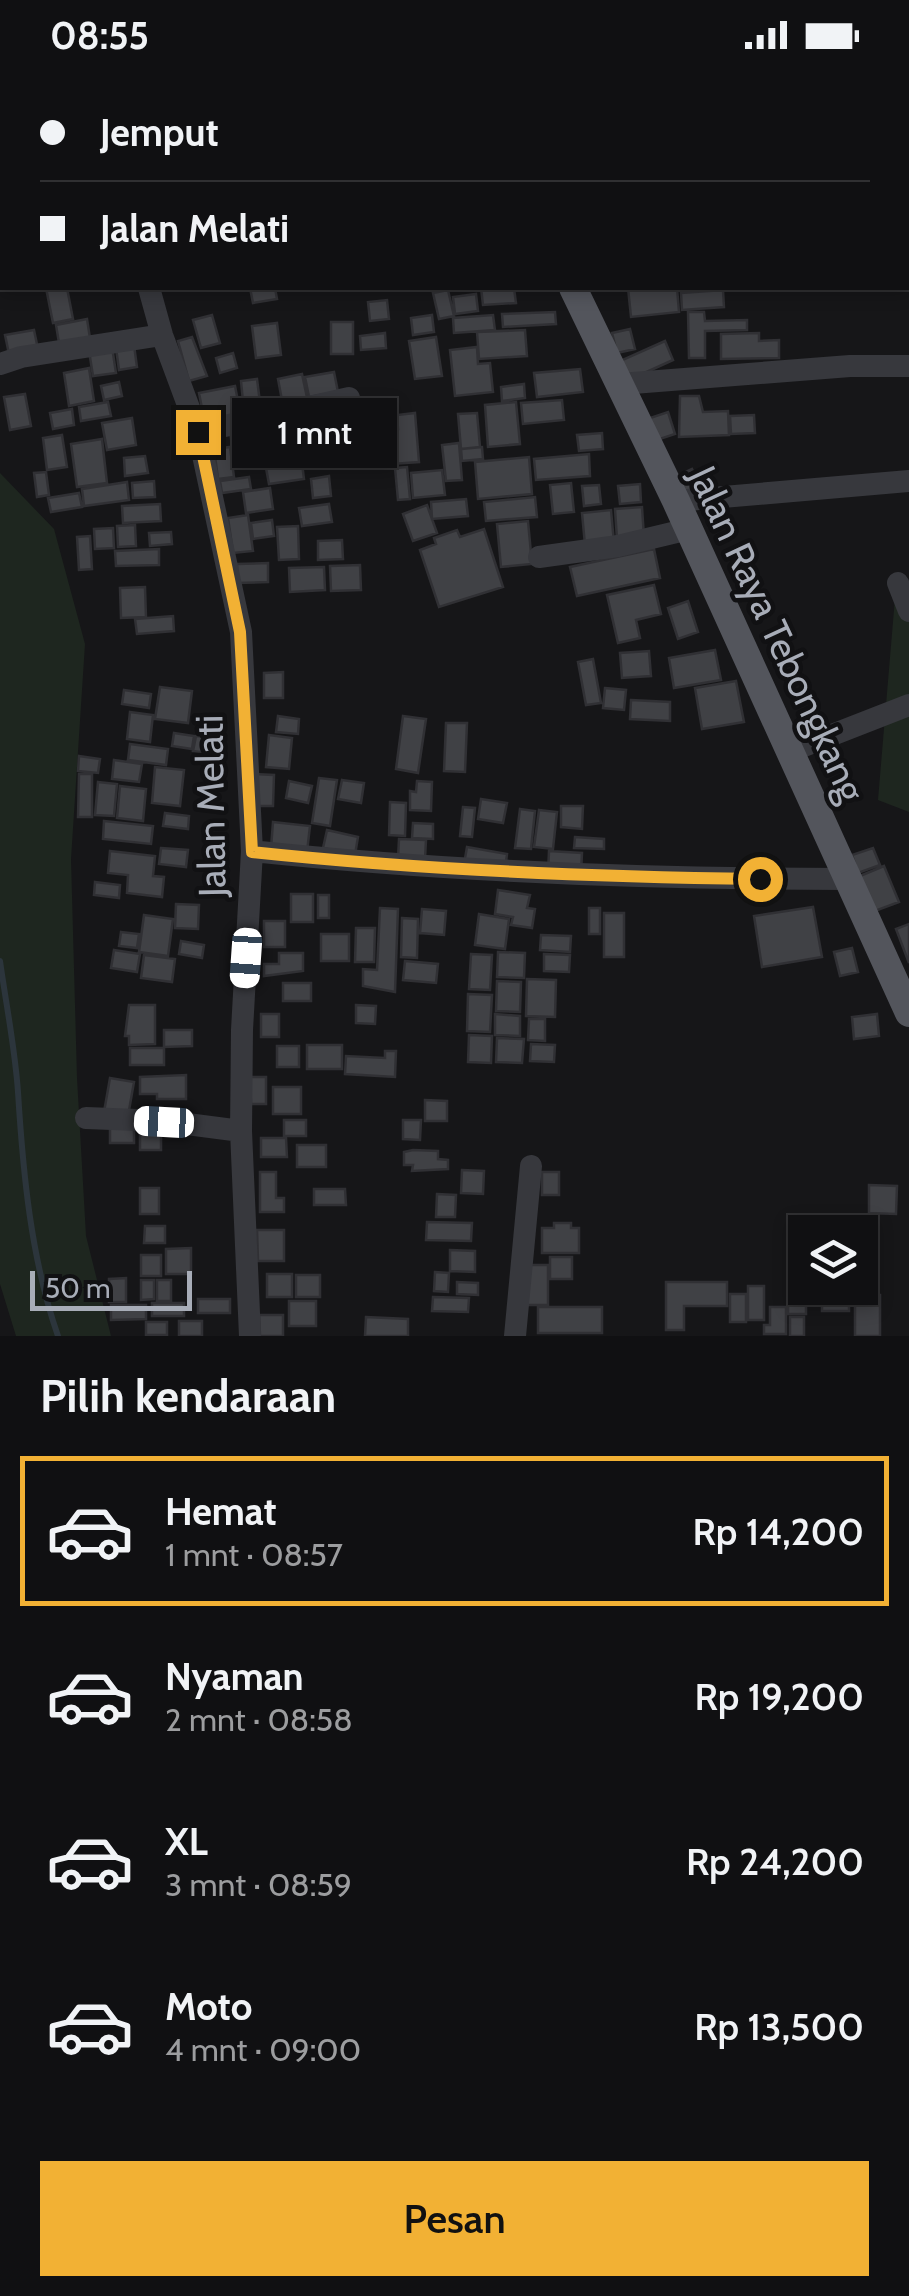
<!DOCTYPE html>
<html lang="id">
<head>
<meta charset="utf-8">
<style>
	body { margin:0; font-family:Cabin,sans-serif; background:#19191b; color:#f1f3f6; height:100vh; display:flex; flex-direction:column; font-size:38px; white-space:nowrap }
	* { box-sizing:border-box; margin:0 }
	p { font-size:32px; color:#9c9d9f }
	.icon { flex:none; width:55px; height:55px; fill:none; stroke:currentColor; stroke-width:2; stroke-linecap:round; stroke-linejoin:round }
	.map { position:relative; height:1266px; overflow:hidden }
	.drawer { display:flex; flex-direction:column; background:#101012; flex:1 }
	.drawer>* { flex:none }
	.top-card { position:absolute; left:0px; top:0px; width:910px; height:220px; box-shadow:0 5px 15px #0003,0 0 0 2px #303032; display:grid; align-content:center; height:220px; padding:0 40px; background:#101012 }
	.buttons { position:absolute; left:788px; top:1145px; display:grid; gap:20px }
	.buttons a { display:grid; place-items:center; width:90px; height:90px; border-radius:0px; background:#101012; box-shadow:0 5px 15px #0003,0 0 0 2px #303032; font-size:50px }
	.scale { position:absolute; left:30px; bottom:25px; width:162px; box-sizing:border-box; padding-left:10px; border:5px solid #a8adb8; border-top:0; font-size:28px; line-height:35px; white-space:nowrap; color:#a8adb8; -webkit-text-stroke:8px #111113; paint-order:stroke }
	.end { position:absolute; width:45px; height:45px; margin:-22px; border:12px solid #f2b134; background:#111; box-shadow:0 0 0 5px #111 }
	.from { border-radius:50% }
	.bubble { position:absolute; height:70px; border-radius:0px; background:#101012; box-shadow:0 5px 15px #0003,0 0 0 2px #303032; font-size:32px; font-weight:600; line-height:70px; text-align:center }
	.car { position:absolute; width:30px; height:60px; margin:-30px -15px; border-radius:12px; box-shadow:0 0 8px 2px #0007; background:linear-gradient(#fff 24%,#345 0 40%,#fff 0 76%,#345 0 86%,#fff 0) }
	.top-card b { display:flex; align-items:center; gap:35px; height:95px; font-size:38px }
	.top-card b+b { border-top:2px solid #303032 }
	.top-card i { width:25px; height:25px; background:#f1f3f6 }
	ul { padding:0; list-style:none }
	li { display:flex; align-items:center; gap:30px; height:150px; margin:0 20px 15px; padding:0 20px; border:5px solid transparent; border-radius:0px }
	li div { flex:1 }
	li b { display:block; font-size:38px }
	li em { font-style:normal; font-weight:600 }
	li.current { border-color:#f2b134 }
	li>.icon { width:90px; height:90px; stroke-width:1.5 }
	h2 { padding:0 40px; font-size:45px; line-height:120px }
	.button { display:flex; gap:20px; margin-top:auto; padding:20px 40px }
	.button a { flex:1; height:115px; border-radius:0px; background:#f2b134; color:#111; font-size:40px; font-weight:600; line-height:115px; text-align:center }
	.status { display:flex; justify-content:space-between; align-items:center; height:70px; padding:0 50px; background:#101012; direction:ltr }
	.status svg { height:28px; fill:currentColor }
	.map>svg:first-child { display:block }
</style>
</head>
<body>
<div class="status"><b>08:55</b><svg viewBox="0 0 49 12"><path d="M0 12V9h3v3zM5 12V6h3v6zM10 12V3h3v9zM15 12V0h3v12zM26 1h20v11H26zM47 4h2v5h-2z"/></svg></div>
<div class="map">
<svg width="909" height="1266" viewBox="0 0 909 1266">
	<rect width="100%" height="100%" fill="#161618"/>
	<path fill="#1e261f" d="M 0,403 L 54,459 L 85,574 L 71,789 L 77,1008 L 86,1166 L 111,1266 L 16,1266 L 0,1214 Z
		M 909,517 L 909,742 L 878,730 L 895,528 Z"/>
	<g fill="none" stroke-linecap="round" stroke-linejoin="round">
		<path stroke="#2c353c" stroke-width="6" d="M 0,891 C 6,934 15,978 18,1022 C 23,1103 31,1189 58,1266"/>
	</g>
	<path fill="#404145" stroke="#303034" stroke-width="2.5" d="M 46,218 L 67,218 L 73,249 L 53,253 Z
		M 250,218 L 275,218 L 277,229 L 253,233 Z
		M 481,218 L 514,218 L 516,233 L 483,235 Z
		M 628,218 L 677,218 L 679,242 L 631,247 Z
		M 448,220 L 454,246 L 439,249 L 433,223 Z
		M 723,220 L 724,237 L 682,240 L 681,223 Z
		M 476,224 L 478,241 L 455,244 L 453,227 Z
		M 387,230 L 389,249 L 370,251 L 368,232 Z
		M 555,242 L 556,254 L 503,257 L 502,244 Z
		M 688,242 L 704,242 L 705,251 L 747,250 L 747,260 L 705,261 L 705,288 L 689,288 Z
		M 212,245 L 220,273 L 201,278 L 193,250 Z
		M 432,245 L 434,262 L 413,265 L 411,248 Z
		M 493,245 L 495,260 L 454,263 L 453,248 Z
		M 87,249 L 90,268 L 59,273 L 56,255 Z
		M 331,252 L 353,252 L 353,284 L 331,284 Z
		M 277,253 L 281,285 L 256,288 L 252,256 Z
		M 630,259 L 635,279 L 617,283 L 612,263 Z
		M 34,260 L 38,279 L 9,284 L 5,265 Z
		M 525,260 L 527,286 L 479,289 L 477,262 Z
		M 385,263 L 386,278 L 361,280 L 360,266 Z
		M 759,263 L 759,271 L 779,270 L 779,288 L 721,289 L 721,264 Z
		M 192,267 L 207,306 L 189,311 L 178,271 Z
		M 436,267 L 442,306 L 415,309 L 409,271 Z
		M 665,271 L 673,290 L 629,310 L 620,291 Z
		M 134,275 L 137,297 L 119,300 L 116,278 Z
		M 112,277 L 116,303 L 93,306 L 89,281 Z
		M 477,277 L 478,294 L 490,293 L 493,322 L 455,326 L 450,280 Z
		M 233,283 L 237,298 L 220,303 L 216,288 Z
		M 89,298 L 94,331 L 69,336 L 64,303 Z
		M 580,299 L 583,322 L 537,327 L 534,303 Z
		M 334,302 L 338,322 L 309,327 L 305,307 Z
		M 302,304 L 308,332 L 283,336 L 278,309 Z
		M 257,309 L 261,340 L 244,342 L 241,311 Z
		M 119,312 L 122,326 L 104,330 L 101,316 Z
		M 524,314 L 525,328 L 502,331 L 501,317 Z
		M 235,316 L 241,346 L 205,354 L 199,323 Z
		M 25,324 L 31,356 L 10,360 L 4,327 Z
		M 680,326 L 699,326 L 703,342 L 728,341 L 729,365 L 679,367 Z
		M 562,330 L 564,350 L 523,354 L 521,333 Z
		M 108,332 L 111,346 L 81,351 L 79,337 Z
		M 516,332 L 520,374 L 488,377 L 485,335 Z
		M 72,339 L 74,355 L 53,359 L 50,343 Z
		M 668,342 L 675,364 L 657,370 L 650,348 Z
		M 415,343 L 419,392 L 392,394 L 389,359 L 398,359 L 397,345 Z
		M 477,343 L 480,377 L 461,379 L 458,344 Z
		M 754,345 L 755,363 L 731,364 L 730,346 Z
		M 132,348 L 136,375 L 107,380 L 102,353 Z
		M 256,357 L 259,380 L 233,384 L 230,360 Z
		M 602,363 L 603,379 L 579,381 L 577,365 Z
		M 62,365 L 67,397 L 47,400 L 43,368 Z
		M 102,369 L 107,413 L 77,417 L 71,374 Z
		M 459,373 L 462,410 L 446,411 L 442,375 Z
		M 230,377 L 234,407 L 218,409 L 214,379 Z
		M 482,377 L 483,389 L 462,391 L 461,379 Z
		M 589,384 L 590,406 L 536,410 L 534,389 Z
		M 145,386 L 148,403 L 125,406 L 124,388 Z
		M 529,387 L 532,424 L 478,429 L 475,392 Z
		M 302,393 L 304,409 L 269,414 L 266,398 Z
		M 407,397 L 410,429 L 398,430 L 395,398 Z
		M 692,399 L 702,419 L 684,428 L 675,407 Z
		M 442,400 L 445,425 L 413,428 L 411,403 Z
		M 46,402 L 49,425 L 37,427 L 34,403 Z
		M 329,406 L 331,426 L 313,428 L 311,409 Z
		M 249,407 L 251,419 L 222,423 L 220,411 Z
		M 154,411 L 155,427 L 133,428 L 132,413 Z
		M 127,412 L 129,430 L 84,436 L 82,419 Z
		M 571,413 L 574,442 L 553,444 L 550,415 Z
		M 640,414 L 641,432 L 620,434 L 618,416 Z
		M 599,415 L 601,434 L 584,436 L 582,416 Z
		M 270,418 L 273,439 L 246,443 L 243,422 Z
		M 79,423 L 82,437 L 51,442 L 48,428 Z
		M 535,427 L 537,447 L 486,451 L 484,432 Z
		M 466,429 L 468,446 L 432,449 L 431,432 Z
		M 160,434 L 161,451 L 123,453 L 122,436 Z
		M 329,434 L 332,452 L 302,456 L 299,438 Z
		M 427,435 L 437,463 L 413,471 L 403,444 Z
		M 642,437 L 644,467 L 617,469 L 615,439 Z
		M 611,440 L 614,473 L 585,475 L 582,443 Z
		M 248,445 L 253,481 L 233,483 L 228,448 Z
		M 272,450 L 274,466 L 253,469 L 251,453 Z
		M 528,451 L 532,494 L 501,497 L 497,454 Z
		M 135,455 L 136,476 L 118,477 L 117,456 Z
		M 298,456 L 299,489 L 279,490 L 277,457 Z
		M 113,458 L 114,478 L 95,479 L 94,459 Z
		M 484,459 L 503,517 L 439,537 L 420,480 L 436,474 L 434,468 L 457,460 L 460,467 Z
		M 171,462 L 172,474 L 150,476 L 149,463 Z
		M 90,466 L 92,499 L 79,500 L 77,467 Z
		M 342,470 L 343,489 L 318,490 L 318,471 Z
		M 159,479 L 159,495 L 116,496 L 115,481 Z
		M 654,479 L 660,508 L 577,526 L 570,497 Z
		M 268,493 L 268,512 L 237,513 L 237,494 Z
		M 360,495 L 361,520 L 331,521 L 330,496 Z
		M 324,497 L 325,520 L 290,522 L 289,498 Z
		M 654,515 L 661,544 L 636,550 L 640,568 L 618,573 L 607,525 Z
		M 145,517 L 146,547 L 121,548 L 120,518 Z
		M 688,531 L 698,562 L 678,569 L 668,538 Z
		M 173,546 L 174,561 L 137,564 L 135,549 Z
		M 715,580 L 721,610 L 674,618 L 669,588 Z
		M 649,581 L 651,606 L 622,608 L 620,583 Z
		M 593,589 L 601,633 L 586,635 L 578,592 Z
		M 283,602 L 283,628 L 264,628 L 264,603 Z
		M 736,611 L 744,652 L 702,659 L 695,618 Z
		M 160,617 L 192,621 L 188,653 L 155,649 Z
		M 605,618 L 626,620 L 624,640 L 603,638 Z
		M 124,620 L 151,624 L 149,638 L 122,634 Z
		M 631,630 L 670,632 L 670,651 L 630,649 Z
		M 130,642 L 153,645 L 150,672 L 127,669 Z
		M 278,646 L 299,649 L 298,664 L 276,662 Z
		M 403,646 L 426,649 L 418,703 L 396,699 Z
		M 446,653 L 467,653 L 465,702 L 444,701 Z
		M 174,663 L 194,666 L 192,679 L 172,676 Z
		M 269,665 L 292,668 L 289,699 L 266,697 Z
		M 196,666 L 217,668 L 215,684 L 193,681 Z
		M 130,674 L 168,679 L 166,695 L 128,690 Z
		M 79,686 L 100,689 L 98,703 L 78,701 Z
		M 114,690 L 142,694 L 139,712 L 112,709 Z
		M 155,697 L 184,700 L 180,736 L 152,733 Z
		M 79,704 L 92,704 L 92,747 L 78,747 Z
		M 254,704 L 274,705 L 273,736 L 253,736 Z
		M 319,708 L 337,710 L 330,756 L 312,753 Z
		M 342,710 L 364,713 L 361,733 L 338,729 Z
		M 289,711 L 312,716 L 308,733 L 286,728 Z
		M 417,711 L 432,712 L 431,741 L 410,740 L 410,721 L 416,722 Z
		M 98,712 L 117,714 L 114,746 L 95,745 Z
		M 120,716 L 146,719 L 143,751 L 117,748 Z
		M 481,729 L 507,733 L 503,753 L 478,749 Z
		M 390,732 L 406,733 L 405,766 L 389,765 Z
		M 561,736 L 583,736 L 582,759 L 561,757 Z
		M 463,737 L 475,738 L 472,767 L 460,766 Z
		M 520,739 L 535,741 L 531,779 L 515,778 Z
		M 539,740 L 557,742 L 553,779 L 534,777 Z
		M 165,743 L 189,746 L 188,759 L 163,756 Z
		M 104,751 L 153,756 L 151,774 L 103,769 Z
		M 273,752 L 310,756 L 307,782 L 271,778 Z
		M 413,753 L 433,754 L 433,769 L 412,768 Z
		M 327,760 L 358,767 L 355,785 L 323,778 Z
		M 575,767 L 604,769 L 604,779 L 574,778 Z
		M 399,769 L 426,770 L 425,789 L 398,788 Z
		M 467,777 L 507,784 L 505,801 L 464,794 Z
		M 161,778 L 188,780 L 186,797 L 159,794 Z
		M 873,778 L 880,795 L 858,803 L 852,785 Z
		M 110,781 L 155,786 L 153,806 L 164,807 L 162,827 L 127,823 L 128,805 L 108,803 Z
		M 549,781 L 582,783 L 581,804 L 548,802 Z
		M 884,796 L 899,832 L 875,841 L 860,806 Z
		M 95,812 L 120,815 L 119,828 L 94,825 Z
		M 498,820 L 530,825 L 527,838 L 535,839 L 532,858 L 511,855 L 513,847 L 495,844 Z
		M 291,824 L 313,824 L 313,852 L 291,852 Z
		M 318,825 L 329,825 L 329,848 L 318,848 Z
		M 176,834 L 199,835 L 198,859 L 175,858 Z
		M 813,837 L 822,887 L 762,897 L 754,846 Z
		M 380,838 L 398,839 L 395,922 L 363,916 L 363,899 L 377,900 Z
		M 589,838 L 600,838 L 600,864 L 589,864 Z
		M 422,839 L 446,841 L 444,865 L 420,863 Z
		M 604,843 L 624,843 L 624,887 L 604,887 Z
		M 479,844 L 509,849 L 505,879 L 475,875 Z
		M 144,845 L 173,849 L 168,886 L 139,882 Z
		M 402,848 L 418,849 L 417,888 L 401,887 Z
		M 264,851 L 285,851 L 285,877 L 264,877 Z
		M 909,854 L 909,893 L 896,859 Z
		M 356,858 L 375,858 L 374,892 L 355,892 Z
		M 121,862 L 139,864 L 137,878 L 119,876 Z
		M 321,864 L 349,864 L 349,891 L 321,891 Z
		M 541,865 L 571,866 L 570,882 L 540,880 Z
		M 181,871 L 204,875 L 202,888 L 179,884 Z
		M 852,878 L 858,902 L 840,906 L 834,882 Z
		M 114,880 L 140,884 L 137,902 L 111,898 Z
		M 498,882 L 525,883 L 524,908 L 497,907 Z
		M 279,883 L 303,883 L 303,901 L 264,906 L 264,894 L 279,894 Z
		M 471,884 L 492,885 L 490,920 L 469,919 Z
		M 544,884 L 570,885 L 569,902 L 544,901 Z
		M 144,885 L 175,889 L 172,912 L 141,908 Z
		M 405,891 L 438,894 L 436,913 L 403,910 Z
		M 527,909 L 556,910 L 555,947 L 526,946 Z
		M 497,911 L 521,912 L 520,942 L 496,941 Z
		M 283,913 L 311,913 L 311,931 L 283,931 Z
		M 468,924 L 492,925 L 490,962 L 467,961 Z
		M 129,935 L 155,935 L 155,974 L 129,975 L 129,966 L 125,966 Z
		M 356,935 L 376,936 L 375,954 L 356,953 Z
		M 261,944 L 279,944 L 279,967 L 261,967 Z
		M 495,944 L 520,946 L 520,966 L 495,965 Z
		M 877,944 L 879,966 L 854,969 L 852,947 Z
		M 529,949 L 545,949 L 545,971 L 528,970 Z
		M 164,960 L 192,960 L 192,976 L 164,977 Z
		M 469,965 L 492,966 L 491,993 L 468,992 Z
		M 497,968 L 524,969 L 522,993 L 496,992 Z
		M 531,974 L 555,975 L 554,992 L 530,991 Z
		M 307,975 L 342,975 L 342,999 L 307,999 Z
		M 277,976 L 299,976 L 299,997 L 277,997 Z
		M 130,978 L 164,978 L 164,995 L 130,995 Z
		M 385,981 L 396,981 L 395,1007 L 345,1004 L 346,986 L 385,988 Z
		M 186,1005 L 186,1029 L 157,1029 L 157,1024 L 140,1024 L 140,1007 Z
		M 250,1007 L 266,1007 L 266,1034 L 251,1034 Z
		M 110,1008 L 134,1012 L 128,1046 L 104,1042 Z
		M 273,1017 L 301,1017 L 301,1044 L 273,1044 Z
		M 425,1030 L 447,1031 L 447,1051 L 425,1051 Z
		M 284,1050 L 306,1050 L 306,1066 L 284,1066 Z
		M 403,1050 L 421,1050 L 420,1070 L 403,1069 Z
		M 110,1054 L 134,1054 L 134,1073 L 110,1073 Z
		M 140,1056 L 161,1056 L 161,1080 L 140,1080 Z
		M 261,1068 L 286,1068 L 287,1087 L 261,1087 Z
		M 297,1075 L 326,1075 L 326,1097 L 297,1097 Z
		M 413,1080 L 438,1081 L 438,1089 L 448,1090 L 448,1099 L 412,1101 L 413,1095 L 404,1095 L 404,1082 Z
		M 462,1100 L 484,1101 L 483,1124 L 461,1123 Z
		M 260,1102 L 276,1102 L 276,1128 L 284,1128 L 284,1142 L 260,1142 Z
		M 542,1102 L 559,1102 L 559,1125 L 542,1125 Z
		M 869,1115 L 897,1116 L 896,1144 L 869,1143 Z
		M 140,1118 L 159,1118 L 159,1144 L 140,1144 Z
		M 314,1119 L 345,1119 L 346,1135 L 314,1135 Z
		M 437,1124 L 456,1125 L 455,1147 L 436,1147 Z
		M 427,1152 L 472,1153 L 471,1171 L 426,1170 Z
		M 554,1153 L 571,1153 L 571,1158 L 579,1158 L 579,1183 L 542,1183 L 542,1158 L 554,1158 Z
		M 145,1156 L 165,1156 L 165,1173 L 144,1173 Z
		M 257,1160 L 284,1160 L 284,1191 L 258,1191 Z
		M 191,1178 L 191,1204 L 166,1204 L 166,1179 Z
		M 450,1180 L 475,1181 L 475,1202 L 450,1201 Z
		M 141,1185 L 161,1185 L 161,1206 L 141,1206 Z
		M 550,1187 L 572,1187 L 572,1209 L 550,1209 Z
		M 527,1195 L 548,1195 L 548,1235 L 527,1235 Z
		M 435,1202 L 449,1203 L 448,1222 L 434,1221 Z
		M 267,1204 L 292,1204 L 292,1227 L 267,1227 Z
		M 296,1205 L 320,1205 L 320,1227 L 296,1227 Z
		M 126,1208 L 126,1232 L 109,1232 L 109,1209 Z
		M 141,1210 L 154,1210 L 154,1229 L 141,1230 Z
		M 157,1210 L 171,1210 L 171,1231 L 157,1231 Z
		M 457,1212 L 478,1213 L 478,1225 L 457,1224 Z
		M 666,1212 L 727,1212 L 727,1236 L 684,1236 L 684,1260 L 666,1260 Z
		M 748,1216 L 764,1216 L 764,1250 L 748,1250 Z
		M 822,1218 L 849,1218 L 849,1241 L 822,1241 Z
		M 788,1219 L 806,1219 L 806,1244 L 788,1244 Z
		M 730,1224 L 746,1224 L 746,1252 L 730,1252 Z
		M 855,1225 L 880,1225 L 880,1266 L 855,1266 Z
		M 433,1227 L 469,1228 L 468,1242 L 432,1241 Z
		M 198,1229 L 230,1229 L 230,1243 L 198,1243 Z
		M 289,1231 L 316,1231 L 316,1256 L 289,1256 Z
		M 152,1233 L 184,1233 L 184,1246 L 152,1246 Z
		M 111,1235 L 146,1235 L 146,1249 L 111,1250 Z
		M 538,1237 L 602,1237 L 602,1263 L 538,1263 Z
		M 770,1237 L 786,1237 L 786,1264 L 764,1264 L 764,1255 L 770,1255 Z
		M 259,1245 L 283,1245 L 283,1266 L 260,1266 Z
		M 366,1247 L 408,1249 L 408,1266 L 365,1266 Z
		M 790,1247 L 804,1247 L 804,1266 L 790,1266 Z
		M 179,1251 L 202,1251 L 202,1266 L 179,1266 Z
		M 146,1252 L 167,1252 L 167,1265 L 146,1265 Z"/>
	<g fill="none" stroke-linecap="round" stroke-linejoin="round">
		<path stroke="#37383d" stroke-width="22" d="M 114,0 L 114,2
			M 0,72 L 2,72
			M 149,218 L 162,265 L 198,362 L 241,562 L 252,781 L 242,960 L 241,1061 L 250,1266
			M 0,294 L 21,287 L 162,265
			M 620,314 L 850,296 L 909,296
			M 198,362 L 349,328
			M 676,431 L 909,411
			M 539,487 L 618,476 L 689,459
			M 898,513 L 909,541
			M 791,681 L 909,635
			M 252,781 C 451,802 649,809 848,809
			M 86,1048 L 164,1051 L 241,1061
			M 515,1266 L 531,1096"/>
		<path stroke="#53555c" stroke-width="28" d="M 476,0 L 477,2
			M 573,218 L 676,431 L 909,943"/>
	</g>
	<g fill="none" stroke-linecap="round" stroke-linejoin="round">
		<path stroke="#f2b134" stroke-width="12" d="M 198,362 L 240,562 L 252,782 C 421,800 590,807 760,809"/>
	</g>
	<g text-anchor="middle" stroke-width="9" stroke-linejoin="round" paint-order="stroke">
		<g font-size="38" fill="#a8adb8" stroke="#111113">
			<text transform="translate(777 564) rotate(65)" y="13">Jalan Raya Tebongkang</text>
			<text transform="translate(211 736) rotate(-91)" y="13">Jalan Melati</text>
		</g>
	</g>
</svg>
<div class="buttons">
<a><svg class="icon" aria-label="layers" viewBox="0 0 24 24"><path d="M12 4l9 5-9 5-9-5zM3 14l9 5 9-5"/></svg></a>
</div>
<div class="scale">50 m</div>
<i class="end from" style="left:760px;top:809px"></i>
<i class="end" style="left:198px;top:362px"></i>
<div class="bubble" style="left:232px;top:328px;width:165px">1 mnt</div>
<i class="car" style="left:246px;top:888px;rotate:184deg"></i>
<i class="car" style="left:164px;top:1052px;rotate:273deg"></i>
<div class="top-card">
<b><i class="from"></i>Jemput</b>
<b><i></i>Jalan Melati</b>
</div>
</div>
<section class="drawer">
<h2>Pilih kendaraan</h2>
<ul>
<li class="current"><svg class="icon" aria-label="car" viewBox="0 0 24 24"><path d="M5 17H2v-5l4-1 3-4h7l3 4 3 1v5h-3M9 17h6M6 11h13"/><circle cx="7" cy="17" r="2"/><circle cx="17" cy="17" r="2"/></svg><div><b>Hemat</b><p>1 mnt · 08:57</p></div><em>Rp 14,200</em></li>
<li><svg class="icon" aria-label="car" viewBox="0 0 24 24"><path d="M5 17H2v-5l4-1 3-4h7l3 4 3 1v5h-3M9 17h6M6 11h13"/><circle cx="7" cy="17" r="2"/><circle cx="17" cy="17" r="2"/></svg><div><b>Nyaman</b><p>2 mnt · 08:58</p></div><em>Rp 19,200</em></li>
<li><svg class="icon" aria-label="car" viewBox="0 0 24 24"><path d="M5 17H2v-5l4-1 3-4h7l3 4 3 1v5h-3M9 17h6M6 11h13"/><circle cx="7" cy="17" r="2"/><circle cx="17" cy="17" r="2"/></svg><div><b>XL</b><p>3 mnt · 08:59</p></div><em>Rp 24,200</em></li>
<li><svg class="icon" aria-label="car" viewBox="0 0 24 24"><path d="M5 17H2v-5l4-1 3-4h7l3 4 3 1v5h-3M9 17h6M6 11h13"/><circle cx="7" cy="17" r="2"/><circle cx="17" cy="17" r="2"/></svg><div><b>Moto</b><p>4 mnt · 09:00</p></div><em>Rp 13,500</em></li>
</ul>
<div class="button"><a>Pesan</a></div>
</section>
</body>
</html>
